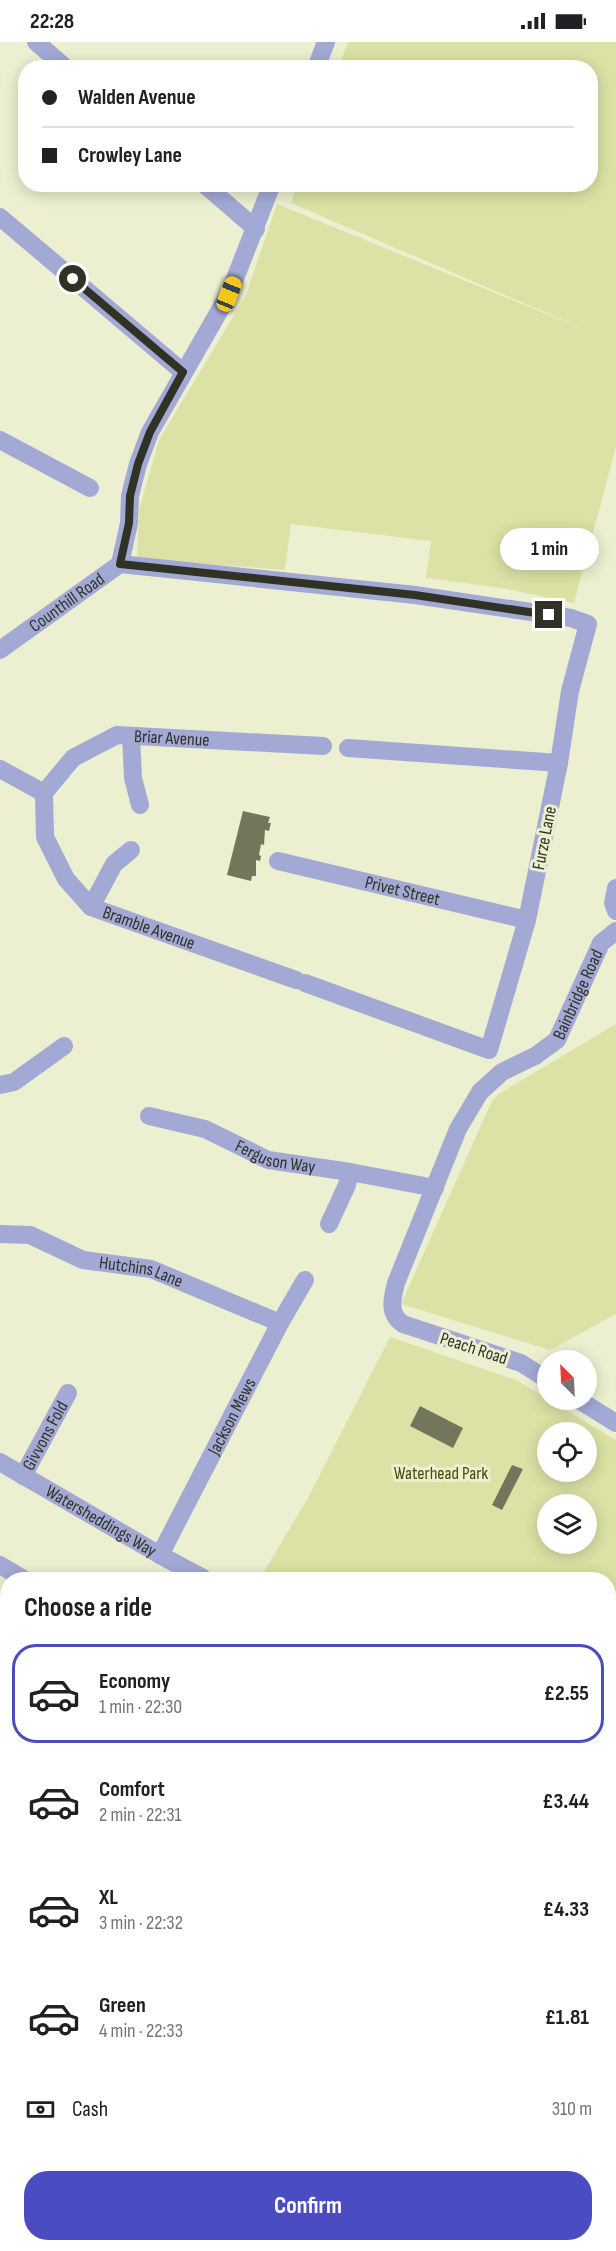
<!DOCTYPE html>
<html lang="en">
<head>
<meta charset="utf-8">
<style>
	body { margin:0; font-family:"Sofia Sans Condensed",sans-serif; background:#f2f2f2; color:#202124; height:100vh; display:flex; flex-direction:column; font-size:22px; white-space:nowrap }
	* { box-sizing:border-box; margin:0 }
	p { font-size:20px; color:#757577 }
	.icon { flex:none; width:33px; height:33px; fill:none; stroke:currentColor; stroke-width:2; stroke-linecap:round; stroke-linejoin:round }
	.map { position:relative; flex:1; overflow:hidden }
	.details { position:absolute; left:0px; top:1530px; width:616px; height:680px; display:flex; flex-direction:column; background:#fff; border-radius:24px 24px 0 0; box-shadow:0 3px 15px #0003 }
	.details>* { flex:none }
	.hud { position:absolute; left:18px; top:18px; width:580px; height:132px; border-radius:24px; box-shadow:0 3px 15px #0003; display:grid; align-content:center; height:132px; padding:0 24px; background:#fff }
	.needle { width:39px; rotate:336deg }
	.fabs { position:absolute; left:537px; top:1308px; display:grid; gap:12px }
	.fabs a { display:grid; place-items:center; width:60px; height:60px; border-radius:50%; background:#fff; box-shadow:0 3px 15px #0003; font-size:30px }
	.end { position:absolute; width:27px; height:27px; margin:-14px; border:8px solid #313226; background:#fff; box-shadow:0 0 0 3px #fff }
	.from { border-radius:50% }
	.bubble { position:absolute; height:42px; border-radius:21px; background:#fff; box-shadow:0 3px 15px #0003; font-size:20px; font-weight:700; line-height:42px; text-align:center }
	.car { position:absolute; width:18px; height:36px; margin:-18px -9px; border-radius:8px; box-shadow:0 0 4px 2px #0007; background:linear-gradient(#f5c518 24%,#345 0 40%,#f5c518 0 76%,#345 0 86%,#f5c518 0) }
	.hud b { display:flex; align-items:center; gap:21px; height:57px; font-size:22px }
	.hud b+b { border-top:2px solid #e0e0e0 }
	.hud i { width:15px; height:15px; background:#202124 }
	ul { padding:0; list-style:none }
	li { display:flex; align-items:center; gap:18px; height:99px; margin:0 12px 9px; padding:0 12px; border:3px solid transparent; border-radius:24px }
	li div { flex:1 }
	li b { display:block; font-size:22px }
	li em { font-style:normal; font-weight:700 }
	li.selected { border-color:#4c4cc2 }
	li>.icon { width:54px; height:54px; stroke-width:1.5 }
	h2 { padding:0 24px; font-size:27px; line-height:72px }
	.pay { display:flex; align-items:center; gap:15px; height:66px; padding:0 24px; font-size:22px }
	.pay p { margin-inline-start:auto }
	.action { display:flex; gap:12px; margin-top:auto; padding:12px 24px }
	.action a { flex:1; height:69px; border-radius:24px; background:#4c4cc2; color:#fff; font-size:24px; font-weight:700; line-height:69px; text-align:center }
	.status { display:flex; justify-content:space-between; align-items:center; height:42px; padding:0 30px; background:#fff; direction:ltr }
	.status svg { height:16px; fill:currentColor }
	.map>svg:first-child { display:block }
</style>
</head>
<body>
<div class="status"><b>22:28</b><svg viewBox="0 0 49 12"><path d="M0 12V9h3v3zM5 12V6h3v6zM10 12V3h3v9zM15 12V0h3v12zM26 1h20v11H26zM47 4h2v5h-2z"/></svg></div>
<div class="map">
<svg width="616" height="2209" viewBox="0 0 616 2209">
	<rect width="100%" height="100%" fill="#ecf0d0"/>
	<path fill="#dce2a5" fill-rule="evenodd" d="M 348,0 L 616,0 L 616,405 L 574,561 L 502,546 L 426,536 L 431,499 L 291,482 L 285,528 L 137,517 L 139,468 L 159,398 L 245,255 L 277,162 L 593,291 L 291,161 L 297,143 L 591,142 L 591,26 L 339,25 Z
		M 616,982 L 616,1272 L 550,1308 L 401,1262 L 492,1059 L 500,1051 Z
		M 390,1295 L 516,1338 L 616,1398 L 616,1944 L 609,1948 L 609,1538 L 259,1538 L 308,1456 ZM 548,1390 L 586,1390 L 586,1430 L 548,1430 ZM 548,1462 L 586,1462 L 586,1502 L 548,1502 Z
		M 479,2202 L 541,2202 L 533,2209 L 471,2209 Z"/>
	<path fill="#73765a" d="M 243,769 L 270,775 L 268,781 L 271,781 L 269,789 L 265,788 L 264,803 L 261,802 L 259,813 L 261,814 L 260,819 L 256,818 L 256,834 L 252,834 L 251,839 L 227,833 Z
		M 420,1364 L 463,1386 L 453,1406 L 410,1384 Z
		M 512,1423 L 523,1427 L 502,1468 L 492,1463 Z
		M 0,1552 L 8,1556 L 8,1580 L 0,1576 Z
		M 0,1616 L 8,1620 L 8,1645 L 0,1640 Z
		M 8,1677 L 8,1707 L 0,1713 L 0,1683 Z
		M 0,1755 L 8,1760 L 8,1772 L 0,1778 Z
		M 8,1848 L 8,1873 L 0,1880 L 0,1855 Z
		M 8,1951 L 8,1972 L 0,1976 L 0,1955 Z
		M 613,2011 L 616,2016 L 616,2046 L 609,2051 L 609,2014 Z
		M 616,2108 L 616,2137 L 609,2142 L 609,2113 Z
		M 0,2150 L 8,2152 L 8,2177 L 0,2175 Z
		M 9,2202 L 21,2202 L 33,2209 L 5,2209 Z
		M 124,2202 L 151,2202 L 143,2209 L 116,2209 Z
		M 223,2202 L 251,2202 L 243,2209 L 215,2209 Z
		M 297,2202 L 314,2202 L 306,2209 L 302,2209 Z
		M 371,2202 L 405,2202 L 396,2209 L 376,2209 Z"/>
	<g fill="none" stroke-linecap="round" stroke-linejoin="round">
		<g stroke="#a2a9d4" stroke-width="18">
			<path d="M 36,0 L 66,26"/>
			<path d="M 316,26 L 326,0"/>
			<path d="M 204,142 L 256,187"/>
			<path d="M 0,175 L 183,330"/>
			<path d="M 0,398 L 90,446"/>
			<path d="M 120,522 L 415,553 L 571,576 L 588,582 L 570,649 L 559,721 L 527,878 L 489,1008 L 305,941"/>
			<path id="s1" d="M 0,608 L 120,522 L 129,481 L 130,454 L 138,422 L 150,390 L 229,252 L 272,142"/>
			<path d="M 131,694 L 133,736 L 140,763"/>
			<path d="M 348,706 L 559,721"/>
			<path d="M 0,727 L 44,751"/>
			<path id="s2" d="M 44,751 L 45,795 L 66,837 L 91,865 L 296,938"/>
			<path id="s3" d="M 44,751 L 73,716 L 117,693 L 323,704"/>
			<path id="s4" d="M 278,819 L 527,878"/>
			<path d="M 616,846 L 613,861 L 616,869"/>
			<path d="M 91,865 L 114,822 L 131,808"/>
			<path d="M 0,1043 L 14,1040 L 64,1004"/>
			<path id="s5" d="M 149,1074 L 205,1087 L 268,1118 L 350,1130 L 435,1146"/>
			<path d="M 329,1182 L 347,1143 L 350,1130"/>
			<path id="s6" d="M 0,1192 L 30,1193 L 83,1218 L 151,1227 L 280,1281"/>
			<path id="s7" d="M 548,1338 L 521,1321 L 403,1282 C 388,1272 392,1257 396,1241 L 458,1087 L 480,1050 L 502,1030 L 535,1014 L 557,998 L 601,901 L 616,889"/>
			<path d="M 579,1358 L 616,1381"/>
			<path id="s8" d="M 0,1420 L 160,1513 L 203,1536"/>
			<path id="s9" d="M 23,1434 L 68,1351"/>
			<path id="s10" d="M 160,1513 L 280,1281 L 305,1238"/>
			<path d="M 0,1523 L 25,1538"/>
			<path d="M 0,1590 L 8,1594"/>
			<path d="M 0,1657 L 4,1659 L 8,1657"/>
			<path d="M 0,1741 L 8,1748"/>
			<path d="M 0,1804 L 8,1797"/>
			<path d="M 0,1943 L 8,1939"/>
			<path d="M 609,1997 L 616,1992"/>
			<path d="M 0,2054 L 8,2054"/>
			<path d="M 609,2186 L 616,2181"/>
			<path d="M 355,2202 L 360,2209"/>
			<path d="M 584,2202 L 585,2202"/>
			<path d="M 178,2209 L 186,2202"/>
			<path d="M 326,2209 L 334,2202"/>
			<path d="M 541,2209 L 549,2202"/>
		</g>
		<path stroke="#666ebb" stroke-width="18" d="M 609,2080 L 616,2075
			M 436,2209 L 444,2202"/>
	</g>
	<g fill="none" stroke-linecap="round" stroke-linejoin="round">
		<path stroke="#313226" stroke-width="8" d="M 73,237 L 183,330 L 150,390 L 138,422 L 130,454 L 129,481 L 120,522 L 415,553 L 549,573"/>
	</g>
	<g text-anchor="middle" stroke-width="6" stroke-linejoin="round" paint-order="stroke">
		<g font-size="18" fill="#313226" stroke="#ecf0d0">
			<text dy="6" stroke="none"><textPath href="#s1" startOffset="82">Counthill Road</textPath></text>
			<text dy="6" stroke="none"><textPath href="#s3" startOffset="150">Briar Avenue</textPath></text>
			<text transform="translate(544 796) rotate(-79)" y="6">Furze Lane</text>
			<text dy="6" stroke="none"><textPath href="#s4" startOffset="128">Privet Street</textPath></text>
			<text dy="6" stroke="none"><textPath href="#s2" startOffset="190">Bramble Avenue</textPath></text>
			<text dy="6" stroke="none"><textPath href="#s7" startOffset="554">Bainbridge Road</textPath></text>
			<text dy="6" stroke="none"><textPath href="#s5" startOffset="134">Ferguson Way</textPath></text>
			<text dy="6" stroke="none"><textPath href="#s6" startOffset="148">Hutchins Lane</textPath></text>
			<text transform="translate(474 1306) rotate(18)" y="6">Peach Road</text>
			<text dy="6" stroke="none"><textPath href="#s10" startOffset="156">Jackson Mews</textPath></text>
			<text dy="6" stroke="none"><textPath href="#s9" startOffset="46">Givvons Fold</textPath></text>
			<text dy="6" stroke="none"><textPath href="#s8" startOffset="117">Watersheddings Way</textPath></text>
		</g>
		<g font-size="18" fill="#484b00" stroke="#ecf0d0">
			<text x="441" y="1437">Waterhead Park</text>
		</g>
	</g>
</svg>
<div class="fabs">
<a><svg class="needle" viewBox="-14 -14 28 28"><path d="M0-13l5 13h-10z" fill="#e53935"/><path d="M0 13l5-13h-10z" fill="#757577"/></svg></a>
<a><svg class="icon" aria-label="locate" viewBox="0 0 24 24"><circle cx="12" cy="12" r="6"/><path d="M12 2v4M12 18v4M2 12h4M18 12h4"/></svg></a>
<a><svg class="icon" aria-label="layers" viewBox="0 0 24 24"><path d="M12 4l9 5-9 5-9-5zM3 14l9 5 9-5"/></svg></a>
</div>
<i class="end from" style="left:73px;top:237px"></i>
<i class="end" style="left:549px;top:573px"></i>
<div class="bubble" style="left:500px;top:486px;width:99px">1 min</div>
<i class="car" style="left:229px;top:252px;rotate:22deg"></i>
<div class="hud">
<b><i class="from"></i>Walden Avenue</b>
<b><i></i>Crowley Lane</b>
</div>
<section class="details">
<h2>Choose a ride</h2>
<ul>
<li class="selected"><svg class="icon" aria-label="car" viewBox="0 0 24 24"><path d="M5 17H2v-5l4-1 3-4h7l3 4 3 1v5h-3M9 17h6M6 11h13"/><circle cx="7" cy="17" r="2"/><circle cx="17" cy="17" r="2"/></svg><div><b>Economy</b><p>1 min · 22:30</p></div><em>£2.55</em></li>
<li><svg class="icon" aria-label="car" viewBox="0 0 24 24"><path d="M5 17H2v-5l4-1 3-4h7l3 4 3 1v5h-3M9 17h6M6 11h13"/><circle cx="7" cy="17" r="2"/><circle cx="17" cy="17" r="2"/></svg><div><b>Comfort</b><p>2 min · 22:31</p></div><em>£3.44</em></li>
<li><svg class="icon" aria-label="car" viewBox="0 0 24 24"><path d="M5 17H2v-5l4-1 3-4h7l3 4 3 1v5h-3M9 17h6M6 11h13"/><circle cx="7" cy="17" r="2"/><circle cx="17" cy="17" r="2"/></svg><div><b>XL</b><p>3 min · 22:32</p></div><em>£4.33</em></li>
<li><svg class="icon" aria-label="car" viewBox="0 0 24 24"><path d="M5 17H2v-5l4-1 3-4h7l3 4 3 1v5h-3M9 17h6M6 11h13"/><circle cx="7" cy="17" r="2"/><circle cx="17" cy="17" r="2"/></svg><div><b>Green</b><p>4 min · 22:33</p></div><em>£1.81</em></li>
</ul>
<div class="pay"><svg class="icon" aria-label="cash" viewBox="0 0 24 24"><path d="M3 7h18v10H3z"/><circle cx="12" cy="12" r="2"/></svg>Cash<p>310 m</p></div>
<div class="action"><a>Confirm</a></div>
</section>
</div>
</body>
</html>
